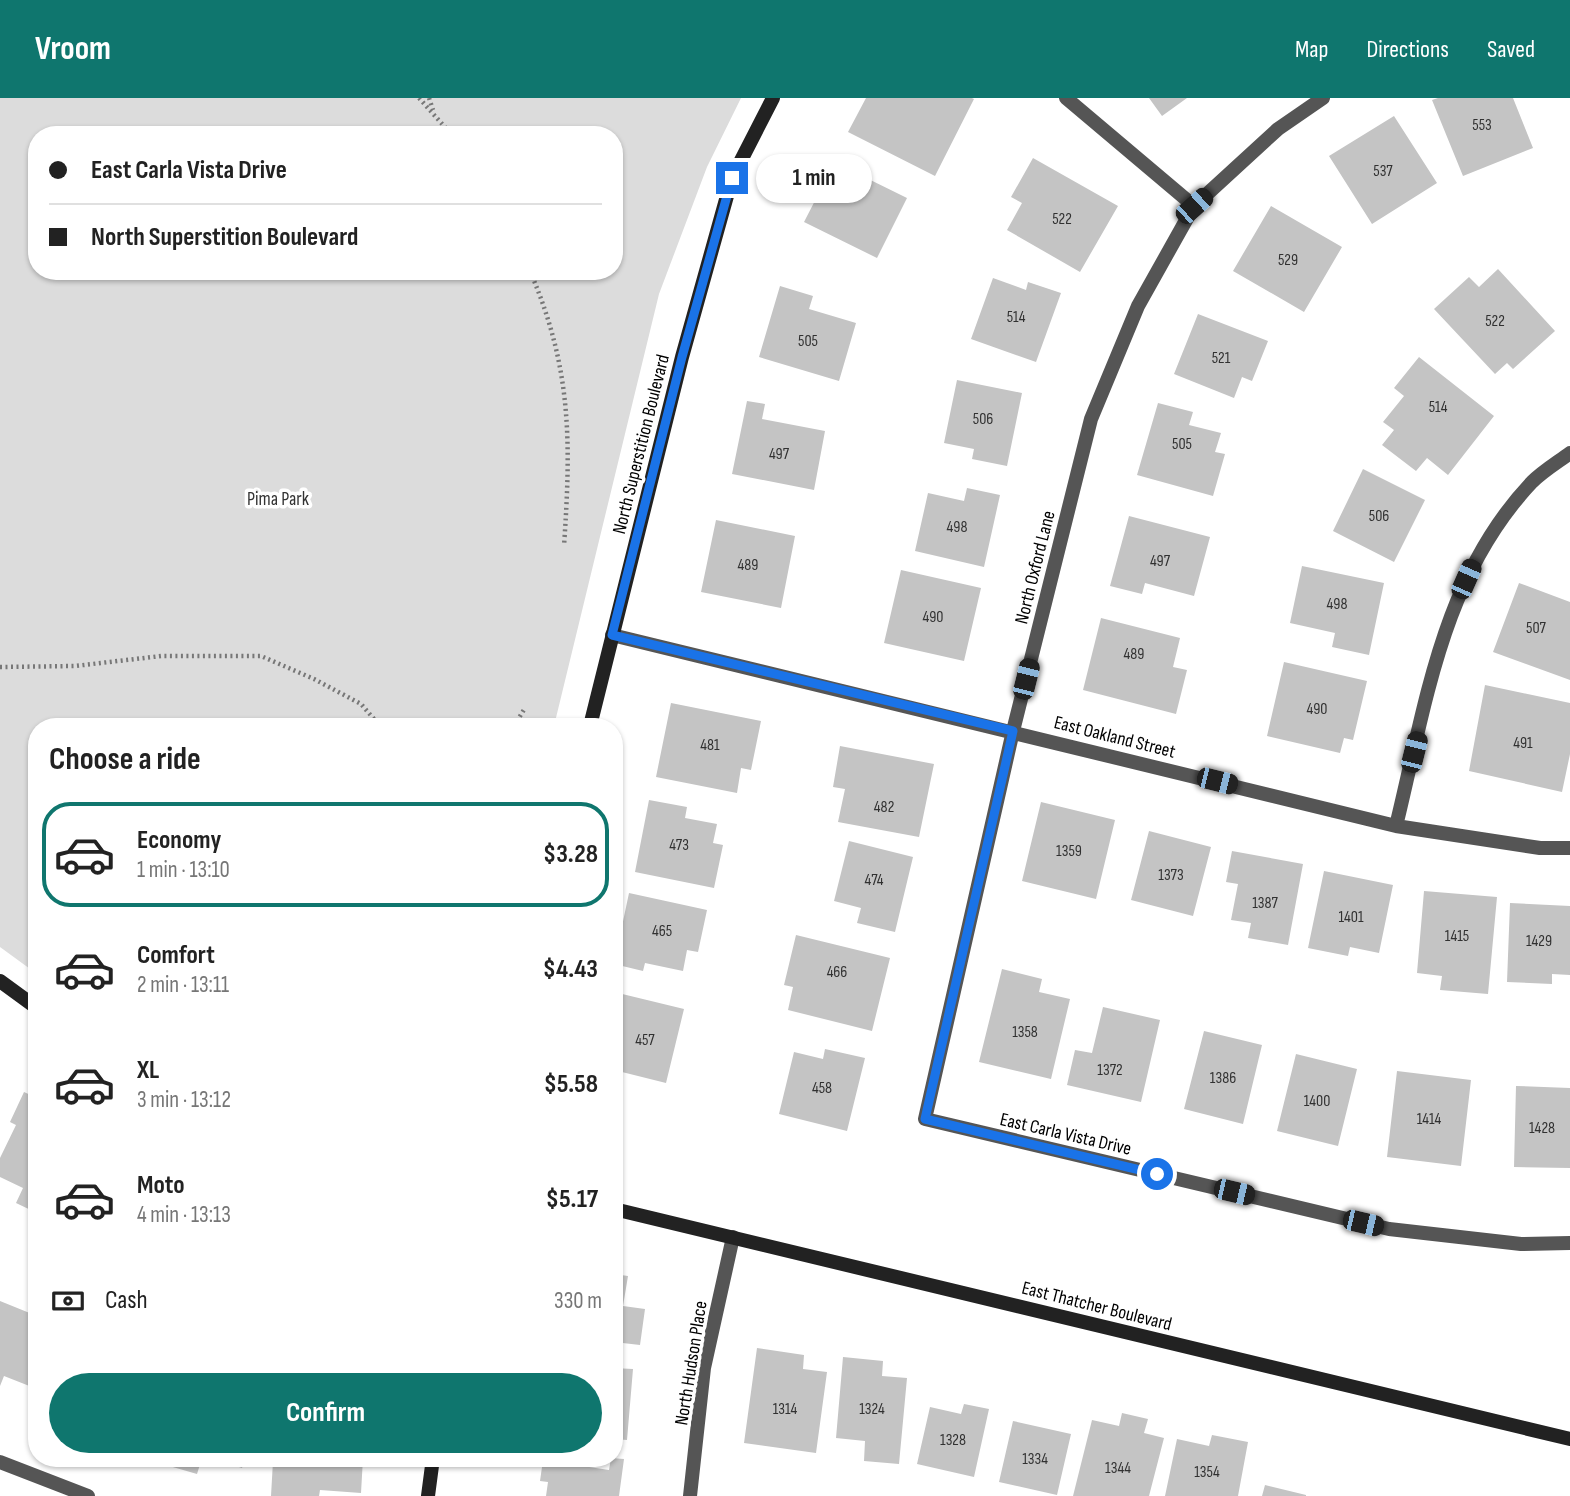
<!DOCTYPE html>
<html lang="en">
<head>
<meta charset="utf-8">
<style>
	body { margin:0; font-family:"Sofia Sans Condensed",sans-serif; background:#f6f6f6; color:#222; height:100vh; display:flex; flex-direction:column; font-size:26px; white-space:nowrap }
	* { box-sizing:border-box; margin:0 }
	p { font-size:23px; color:#767676 }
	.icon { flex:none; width:38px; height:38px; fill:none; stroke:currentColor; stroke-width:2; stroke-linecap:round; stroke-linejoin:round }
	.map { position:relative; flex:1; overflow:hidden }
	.sheet { position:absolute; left:28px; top:620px; width:595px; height:749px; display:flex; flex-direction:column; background:#fff; border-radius:28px; box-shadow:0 2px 5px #0004 }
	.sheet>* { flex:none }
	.top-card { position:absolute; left:28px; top:28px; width:595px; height:154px; border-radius:28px; box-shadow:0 2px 5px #0004; display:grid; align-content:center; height:154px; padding:0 21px; background:#fff }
	.end { position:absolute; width:32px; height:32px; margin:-16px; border:9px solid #1a73e8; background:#fff; box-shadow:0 0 0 4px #fff }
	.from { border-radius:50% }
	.bubble { position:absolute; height:49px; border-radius:24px; background:#fff; box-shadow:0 2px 5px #0004; font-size:23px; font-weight:700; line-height:49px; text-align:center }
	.car { position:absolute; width:21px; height:42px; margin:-21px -10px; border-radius:9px; box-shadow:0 0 5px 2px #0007; background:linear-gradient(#222 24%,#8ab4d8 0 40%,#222 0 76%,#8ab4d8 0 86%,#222 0) }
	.top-card b { display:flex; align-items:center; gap:24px; height:66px; font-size:26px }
	.top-card b+b { border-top:2px solid #e0e0e0 }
	.top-card i { width:18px; height:18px; background:#222 }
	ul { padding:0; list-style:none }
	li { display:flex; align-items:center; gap:21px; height:105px; margin:0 14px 10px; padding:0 7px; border:4px solid transparent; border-radius:28px }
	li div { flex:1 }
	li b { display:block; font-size:26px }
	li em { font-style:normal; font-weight:700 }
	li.active { border-color:#0f766e }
	li>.icon { width:63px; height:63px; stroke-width:1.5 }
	h2 { padding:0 21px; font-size:32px; line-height:84px }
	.pay { display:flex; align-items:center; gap:18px; height:77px; padding:0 21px; font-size:26px }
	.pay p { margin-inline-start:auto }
	.button { display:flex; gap:14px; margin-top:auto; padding:14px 21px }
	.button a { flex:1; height:80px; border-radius:42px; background:#0f766e; color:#fff; font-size:28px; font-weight:700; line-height:80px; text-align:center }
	header { display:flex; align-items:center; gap:42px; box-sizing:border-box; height:98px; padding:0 35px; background:#0f766e; color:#fff }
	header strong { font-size:33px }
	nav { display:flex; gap:38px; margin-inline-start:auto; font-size:24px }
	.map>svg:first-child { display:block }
</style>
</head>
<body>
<header>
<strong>Vroom</strong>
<nav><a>Map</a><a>Directions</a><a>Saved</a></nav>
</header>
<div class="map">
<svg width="1570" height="1398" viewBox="0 0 1570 1398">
	<rect width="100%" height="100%" fill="#fff"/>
	<path fill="#dcdcdc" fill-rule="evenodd" d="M 0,0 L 741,0 L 707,69 L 659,196 L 554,628 L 37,628 L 37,876 L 0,849 ZM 37,37 L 614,37 L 614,173 L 37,173 Z"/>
	<path fill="#c4c4c4" d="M 866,0 L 972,0 L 974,1 L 935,78 L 848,34 Z
		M 1149,0 L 1187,0 L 1162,18 Z
		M 1438,0 L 1513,0 L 1533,50 L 1463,78 L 1432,2 Z
		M 1394,18 L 1437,85 L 1372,126 L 1329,58 Z
		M 1033,60 L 1118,108 L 1080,174 L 1007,132 L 1022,105 L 1011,99 Z
		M 840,67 L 907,100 L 877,160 L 804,124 L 821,91 L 827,94 Z
		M 1271,108 L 1342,149 L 1304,214 L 1233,173 Z
		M 1498,171 L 1555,233 L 1513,271 L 1507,265 L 1495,276 L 1434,211 L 1469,179 L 1479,189 Z
		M 993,180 L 1026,192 L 1028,184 L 1061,195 L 1036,264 L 971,241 Z
		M 780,188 L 813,198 L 809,211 L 856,225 L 839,283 L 759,259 Z
		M 1198,216 L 1268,243 L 1252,283 L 1242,279 L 1234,300 L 1174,276 Z
		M 1419,259 L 1494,318 L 1448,377 L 1427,360 L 1416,373 L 1382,347 L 1394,332 L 1383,324 L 1404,298 L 1394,290 Z
		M 957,282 L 1022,295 L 1007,368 L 972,361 L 974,351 L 944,345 Z
		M 747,303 L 765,306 L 762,321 L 825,333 L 814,392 L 732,376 Z
		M 1158,305 L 1193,314 L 1189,327 L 1221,335 L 1215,354 L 1225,356 L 1213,398 L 1137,377 Z
		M 1363,371 L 1425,402 L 1394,464 L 1333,433 Z
		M 967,390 L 1000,397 L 984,469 L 915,453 L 928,395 L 964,403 Z
		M 1129,418 L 1210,439 L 1194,498 L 1145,485 L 1142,496 L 1110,488 Z
		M 716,422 L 795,438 L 781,510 L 701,494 Z
		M 1302,468 L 1384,485 L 1369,557 L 1332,549 L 1335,535 L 1290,525 Z
		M 901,472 L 981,490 L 964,563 L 884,545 Z
		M 1519,485 L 1570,504 L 1570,582 L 1493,554 Z
		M 1101,520 L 1180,540 L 1173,569 L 1187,572 L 1176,616 L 1083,592 Z
		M 1284,564 L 1367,583 L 1353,642 L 1344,640 L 1340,655 L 1267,638 Z
		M 1485,587 L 1570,605 L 1570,656 L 1562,694 L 1469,673 Z
		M 671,605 L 761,623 L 751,672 L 741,670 L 737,695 L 656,679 Z
		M 840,648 L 934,666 L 919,739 L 838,724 L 845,691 L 833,689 Z
		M 649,702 L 687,709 L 685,720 L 717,726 L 713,745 L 723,747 L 714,790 L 635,774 Z
		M 1041,704 L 1115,722 L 1096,801 L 1022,783 Z
		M 1149,733 L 1211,749 L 1193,818 L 1131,802 Z
		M 849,743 L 913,759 L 895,834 L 857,825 L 861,810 L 834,803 Z
		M 1232,753 L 1303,766 L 1288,847 L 1248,840 L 1251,825 L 1231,822 L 1238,786 L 1226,784 Z
		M 1324,773 L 1393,787 L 1379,855 L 1350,849 L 1348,858 L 1308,850 Z
		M 1424,793 L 1497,799 L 1488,896 L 1440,892 L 1442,878 L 1417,875 Z
		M 629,795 L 707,812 L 698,854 L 687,852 L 683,873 L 645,865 L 643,873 L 614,866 Z
		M 1510,805 L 1570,808 L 1570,877 L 1552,876 L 1552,886 L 1507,884 Z
		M 796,837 L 890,860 L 872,933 L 788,912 L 793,889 L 784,887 Z
		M 1002,871 L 1042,881 L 1039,894 L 1070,901 L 1051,981 L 979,964 Z
		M 614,894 L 684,911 L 666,985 L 614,972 Z
		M 1103,909 L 1160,922 L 1141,1004 L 1067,987 L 1075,952 L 1092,955 Z
		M 1204,933 L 1262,947 L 1243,1026 L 1184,1011 Z
		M 825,951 L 865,960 L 847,1033 L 779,1016 L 794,954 L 823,961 Z
		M 1296,956 L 1357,971 L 1338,1048 L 1277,1033 Z
		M 1397,973 L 1471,982 L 1461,1068 L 1387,1059 Z
		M 1516,988 L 1570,990 L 1570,1070 L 1514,1069 Z
		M 24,994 L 37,1000 L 37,1115 L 16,1105 L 23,1090 L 0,1079 L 0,1060 L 16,1027 L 10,1024 Z
		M 614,1176 L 628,1178 L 623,1208 L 645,1211 L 640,1247 L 614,1244 Z
		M 0,1203 L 37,1218 L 37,1291 L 4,1278 L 0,1288 Z
		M 757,1250 L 804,1257 L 803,1271 L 827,1274 L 816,1355 L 744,1345 Z
		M 843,1259 L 883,1263 L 882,1278 L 907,1280 L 899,1366 L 864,1363 L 865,1343 L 836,1340 Z
		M 614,1270 L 633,1271 L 627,1342 L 614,1341 Z
		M 964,1306 L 989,1311 L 974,1379 L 917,1366 L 930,1309 L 961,1316 Z
		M 1122,1315 L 1148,1321 L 1144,1335 L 1164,1340 L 1149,1398 L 1073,1398 L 1092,1322 L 1119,1328 Z
		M 1013,1323 L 1071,1336 L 1057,1397 L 999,1384 Z
		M 1212,1337 L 1248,1344 L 1238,1398 L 1165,1398 L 1177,1341 L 1209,1348 Z
		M 153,1360 L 202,1360 L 197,1376 L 152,1363 Z
		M 211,1360 L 245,1360 L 242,1370 Z
		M 287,1360 L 363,1360 L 361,1395 L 320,1392 L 319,1398 L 271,1398 L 273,1363 L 287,1364 Z
		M 611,1360 L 624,1361 L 619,1398 L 546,1398 L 548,1384 L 540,1383 L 543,1362 L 609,1372 Z
		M 1265,1387 L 1306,1397 L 1306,1398 L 1262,1398 Z"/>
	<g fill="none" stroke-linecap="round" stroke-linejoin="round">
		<path stroke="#777" stroke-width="4.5" stroke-dasharray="2 3.5" stroke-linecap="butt" d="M 419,0 L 452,37
			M 429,0 L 433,12
			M 530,173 C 572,271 571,344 564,448
			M 0,569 L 75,568 L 161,558 L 261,558 L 314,581 L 361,606 L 380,628
			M 514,628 L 525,610"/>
		<path stroke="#555" stroke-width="14" d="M 1066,0 L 1194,108
			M 1323,0 L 1278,31 L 1194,108 L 1138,208 L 1091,321 L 1013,633 L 925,1021 L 1389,1131 L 1521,1146 L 1570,1145
			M 612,537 L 1396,728 L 1540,750 L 1570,750
			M 1396,728 C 1426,606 1442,479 1532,384 C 1543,373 1558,364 1570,355
			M 0,1364 L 88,1398
			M 690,1398 L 704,1270 L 733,1139"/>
		<path stroke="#222" stroke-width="14" d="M 590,628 L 682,259 L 732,80 L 773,0
			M 0,883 L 37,910
			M 614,1111 L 1570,1341
			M 428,1398 L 433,1360"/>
	</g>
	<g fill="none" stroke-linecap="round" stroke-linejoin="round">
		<path stroke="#1a73e8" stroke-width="9" d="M 732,80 L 682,259 L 612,537 L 1013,633 L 925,1021 L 1157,1076"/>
	</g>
	<g text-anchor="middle" stroke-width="7" stroke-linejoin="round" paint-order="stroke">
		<g font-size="16" fill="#313131">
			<text x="1482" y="32">553</text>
			<text x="1383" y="78">537</text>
			<text x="1062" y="126">522</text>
			<text x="1288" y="167">529</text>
			<text x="1016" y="224">514</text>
			<text x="1495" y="228">522</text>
			<text x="808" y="248">505</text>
			<text x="1221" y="265">521</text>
			<text x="1438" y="314">514</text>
			<text x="983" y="326">506</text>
			<text x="1182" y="351">505</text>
			<text x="779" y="361">497</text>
			<text x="1379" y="423">506</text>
			<text x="957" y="434">498</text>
			<text x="1160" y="468">497</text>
			<text x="748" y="472">489</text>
			<text x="1337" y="511">498</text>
			<text x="933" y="524">490</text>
			<text x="1536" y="535">507</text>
			<text x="1134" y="561">489</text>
			<text x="1317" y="616">490</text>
			<text x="1523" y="650">491</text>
			<text x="710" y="652">481</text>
			<text x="884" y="714">482</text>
			<text x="679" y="752">473</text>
			<text x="1069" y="758">1359</text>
			<text x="1171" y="782">1373</text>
			<text x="874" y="787">474</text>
			<text x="1265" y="810">1387</text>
			<text x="1351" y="824">1401</text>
			<text x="662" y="838">465</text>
			<text x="1457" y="843">1415</text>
			<text x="1539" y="848">1429</text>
			<text x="837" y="879">466</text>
			<text x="1025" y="939">1358</text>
			<text x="645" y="947">457</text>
			<text x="1110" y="977">1372</text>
			<text x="1223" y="985">1386</text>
			<text x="822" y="995">458</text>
			<text x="1317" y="1008">1400</text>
			<text x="1429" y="1026">1414</text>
			<text x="1542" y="1035">1428</text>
			<text x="785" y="1316">1314</text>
			<text x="872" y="1316">1324</text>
			<text x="953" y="1347">1328</text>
			<text x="1035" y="1366">1334</text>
			<text x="1118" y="1375">1344</text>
			<text x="1207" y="1379">1354</text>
		</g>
		<g font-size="19" fill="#000" stroke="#fff">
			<text transform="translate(640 346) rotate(-76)" y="7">North Superstition Boulevard</text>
			<text transform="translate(1034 469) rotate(-76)" y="7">North Oxford Lane</text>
			<text transform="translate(1115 638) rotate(14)" y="7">East Oakland Street</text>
			<text transform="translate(1066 1035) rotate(13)" y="7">East Carla Vista Drive</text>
			<text transform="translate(1097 1207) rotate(14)" y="7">East Thatcher Boulevard</text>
			<text transform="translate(690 1265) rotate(-81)" y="7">North Hudson Place</text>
		</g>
		<g font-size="19" fill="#333" stroke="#fff">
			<text x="278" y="407">Pima Park</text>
		</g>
	</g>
</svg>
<i class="end from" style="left:1157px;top:1076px"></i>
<i class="end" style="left:732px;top:80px"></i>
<div class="bubble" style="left:756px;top:56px;width:116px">1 min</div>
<i class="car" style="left:1194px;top:108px;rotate:48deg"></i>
<i class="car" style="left:1466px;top:481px;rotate:24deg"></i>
<i class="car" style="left:1026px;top:581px;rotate:14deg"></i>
<i class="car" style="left:1414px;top:654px;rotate:14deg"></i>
<i class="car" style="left:1217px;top:683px;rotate:104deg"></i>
<i class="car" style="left:1234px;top:1094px;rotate:103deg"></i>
<i class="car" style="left:1363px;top:1125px;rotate:103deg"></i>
<div class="top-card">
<b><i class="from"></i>East Carla Vista Drive</b>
<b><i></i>North Superstition Boulevard</b>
</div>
<section class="sheet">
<h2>Choose a ride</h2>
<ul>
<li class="active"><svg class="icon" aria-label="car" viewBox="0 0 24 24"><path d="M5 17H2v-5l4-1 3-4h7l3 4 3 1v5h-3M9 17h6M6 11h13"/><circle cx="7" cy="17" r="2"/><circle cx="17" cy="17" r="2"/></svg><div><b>Economy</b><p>1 min · 13:10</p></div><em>$3.28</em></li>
<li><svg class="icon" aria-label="car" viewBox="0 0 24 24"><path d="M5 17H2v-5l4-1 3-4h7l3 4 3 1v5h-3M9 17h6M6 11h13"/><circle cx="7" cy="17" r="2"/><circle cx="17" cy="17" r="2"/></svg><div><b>Comfort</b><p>2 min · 13:11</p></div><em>$4.43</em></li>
<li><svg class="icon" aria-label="car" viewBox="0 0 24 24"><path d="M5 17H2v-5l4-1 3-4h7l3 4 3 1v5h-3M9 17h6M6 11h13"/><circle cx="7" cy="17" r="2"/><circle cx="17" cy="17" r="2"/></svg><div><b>XL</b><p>3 min · 13:12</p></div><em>$5.58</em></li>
<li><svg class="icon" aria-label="car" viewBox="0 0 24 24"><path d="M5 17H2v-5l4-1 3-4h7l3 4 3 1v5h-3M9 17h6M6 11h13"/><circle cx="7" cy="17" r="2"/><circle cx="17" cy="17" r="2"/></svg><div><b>Moto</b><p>4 min · 13:13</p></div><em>$5.17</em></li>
</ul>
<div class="pay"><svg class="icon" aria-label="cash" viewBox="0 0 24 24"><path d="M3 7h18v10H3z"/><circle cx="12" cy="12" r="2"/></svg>Cash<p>330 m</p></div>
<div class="button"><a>Confirm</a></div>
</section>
</div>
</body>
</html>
